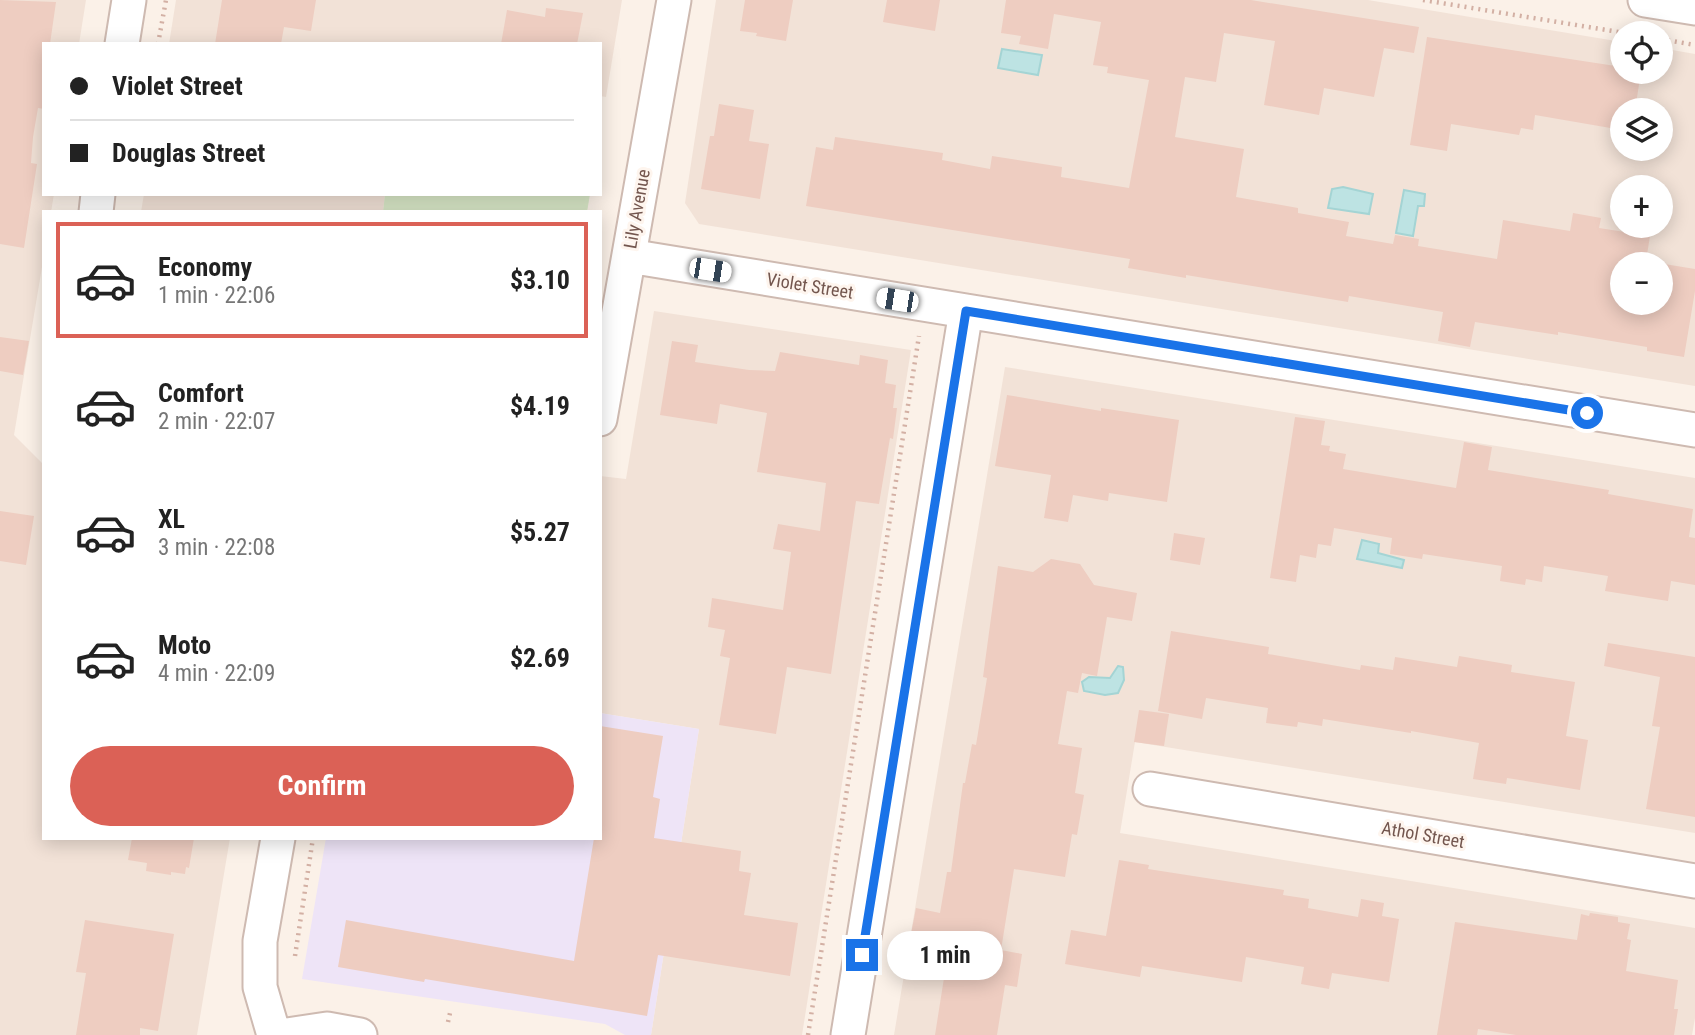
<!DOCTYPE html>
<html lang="en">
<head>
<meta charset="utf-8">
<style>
	body { margin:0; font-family:"Roboto Condensed",sans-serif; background:#f2f2f2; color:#222; height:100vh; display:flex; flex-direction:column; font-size:26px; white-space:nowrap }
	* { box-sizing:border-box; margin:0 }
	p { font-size:23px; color:#767676 }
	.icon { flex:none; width:38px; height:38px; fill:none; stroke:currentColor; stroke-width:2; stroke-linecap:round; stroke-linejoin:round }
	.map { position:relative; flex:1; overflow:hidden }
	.drawer { position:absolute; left:42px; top:210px; width:560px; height:630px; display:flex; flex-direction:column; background:#fff; border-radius:0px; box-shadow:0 4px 18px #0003 }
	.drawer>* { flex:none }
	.banner { position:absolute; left:42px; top:42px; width:560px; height:154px; border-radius:0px; box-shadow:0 4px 18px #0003; display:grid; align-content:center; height:154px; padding:0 28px; background:#fff }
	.tools { position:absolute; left:1610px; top:21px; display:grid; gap:14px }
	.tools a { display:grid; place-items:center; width:63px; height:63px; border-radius:50%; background:#fff; box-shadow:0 4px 18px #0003; font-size:35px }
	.end { position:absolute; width:32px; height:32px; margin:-16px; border:9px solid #1a73e8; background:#fff; box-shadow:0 0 0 4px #fff }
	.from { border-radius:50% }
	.bubble { position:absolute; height:49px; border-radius:24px; background:#fff; box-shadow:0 4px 18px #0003; font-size:23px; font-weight:700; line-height:49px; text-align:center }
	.car { position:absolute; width:21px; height:42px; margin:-21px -10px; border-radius:9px; box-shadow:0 0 5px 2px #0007; background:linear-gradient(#fff 24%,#345 0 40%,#fff 0 76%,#345 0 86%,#fff 0) }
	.banner b { display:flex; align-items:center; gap:24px; height:66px; font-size:26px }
	.banner b+b { border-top:2px solid #e0e0e0 }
	.banner i { width:18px; height:18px; background:#222 }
	ul { padding:12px 0 0; list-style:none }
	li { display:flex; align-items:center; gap:21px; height:116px; margin:0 14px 10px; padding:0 14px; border:4px solid transparent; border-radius:0px }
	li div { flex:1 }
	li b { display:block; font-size:26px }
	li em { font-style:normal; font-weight:700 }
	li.selected { border-color:#db6156 }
	li>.icon { width:63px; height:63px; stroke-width:1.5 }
	.button { display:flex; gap:14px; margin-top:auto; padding:14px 28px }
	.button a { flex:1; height:80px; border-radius:42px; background:#db6156; color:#fff; font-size:28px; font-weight:700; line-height:80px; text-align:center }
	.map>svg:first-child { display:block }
</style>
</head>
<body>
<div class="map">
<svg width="1695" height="1035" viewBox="0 0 1695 1035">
	<rect width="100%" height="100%" fill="#fbf1e8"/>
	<path fill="#f2e2d7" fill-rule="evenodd" d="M 0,0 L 86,0 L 79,44 L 44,44 L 44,194 L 54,194 L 51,212 L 44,212 L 44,255 L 14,435 L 44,465 L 44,838 L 230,838 L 197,1035 L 0,1035 Z
		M 176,0 L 622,0 L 606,97 L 600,96 L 600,44 L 169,44 Z
		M 716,0 L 1368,0 L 1622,42 L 1622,72 L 1661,72 L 1661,48 L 1695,54 L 1695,386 L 699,224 L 685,203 ZM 1622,110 L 1661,110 L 1661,149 L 1622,149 ZM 1622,187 L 1661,187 L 1661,226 L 1622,226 ZM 1622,264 L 1661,264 L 1661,303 L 1622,303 Z
		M 144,194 L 385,194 L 383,212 L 141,212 Z
		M 654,311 L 911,350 L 802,1035 L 651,1035 L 699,729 L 600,713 L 600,476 L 626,479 Z
		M 1005,367 L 1695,478 L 1695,833 L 1135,742 L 1120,833 L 1695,928 L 1695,1018 L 1692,1035 L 894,1035 Z"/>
	<path fill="#eee4f7" d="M 600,713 L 699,729 L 651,1035 L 625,1035 L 605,1024 L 302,979 L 326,838 L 600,838 Z"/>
	<path fill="#d9e8c7" d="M 385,194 L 590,194 L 587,212 L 383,212 Z"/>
	<path fill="#bde3e3" stroke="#a4d4d4" stroke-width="2" d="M 1002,49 L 1042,55 L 1038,75 L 998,68 Z
		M 1343,187 L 1373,194 L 1369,214 L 1328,208 L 1332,189 Z
		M 1404,190 L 1425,194 L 1424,206 L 1418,206 L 1413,236 L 1396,233 Z
		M 1362,540 L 1379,544 L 1378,553 L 1404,560 L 1402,568 L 1357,559 Z
		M 1118,666 L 1123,667 L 1124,680 L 1118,693 L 1105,695 L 1084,691 L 1082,682 L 1089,677 L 1110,678 Z"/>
	<path fill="#eecdc1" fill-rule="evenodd" d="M 0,0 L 56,2 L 50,44 L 44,44 L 44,109 L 38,108 L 33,137 L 31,163 L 37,164 L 24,248 L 0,244 Z
		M 222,0 L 316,0 L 311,31 L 284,27 L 281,44 L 215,44 Z
		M 745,0 L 793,0 L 786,41 L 756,36 L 757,33 L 740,31 Z
		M 887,0 L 940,0 L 935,31 L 883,22 Z
		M 1006,0 L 1251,0 L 1419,27 L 1414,53 L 1384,48 L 1374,97 L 1324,88 L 1319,115 L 1264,105 L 1275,41 L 1224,33 L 1216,82 L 1185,77 L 1175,137 L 1244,149 L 1236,197 L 1298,208 L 1298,213 L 1349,222 L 1346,236 L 1393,244 L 1395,235 L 1419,239 L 1418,246 L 1497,259 L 1503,220 L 1570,231 L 1573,213 L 1601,218 L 1599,228 L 1650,236 L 1646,261 L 1695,269 L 1695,291 L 1684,357 L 1647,351 L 1647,347 L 1558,332 L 1558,335 L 1475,322 L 1470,347 L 1438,341 L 1443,312 L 1349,296 L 1348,302 L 1186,275 L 1186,278 L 1128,268 L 1130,259 L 806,206 L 816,147 L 833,150 L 835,137 L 943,153 L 942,160 L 990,169 L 992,156 L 1062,167 L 1061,177 L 1129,188 L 1149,80 L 1107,73 L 1108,67 L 1093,65 L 1101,22 L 1054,14 L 1048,49 L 1019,44 L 1021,36 L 1001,33 ZM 1622,264 L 1661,264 L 1661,303 L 1622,303 Z
		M 546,8 L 583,13 L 577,44 L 501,44 L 507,10 L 545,17 Z
		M 1427,37 L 1622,67 L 1622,72 L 1641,72 L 1635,110 L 1622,110 L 1622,130 L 1535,115 L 1533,130 L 1521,128 L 1519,135 L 1451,124 L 1447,151 L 1410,145 Z
		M 719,104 L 754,110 L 749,141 L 769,144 L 760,199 L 701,189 L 710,136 L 714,136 Z
		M 0,337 L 29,341 L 23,375 L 0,371 Z
		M 672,341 L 698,345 L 695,362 L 749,370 L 775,371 L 780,352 L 859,365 L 860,355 L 888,360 L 885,383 L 896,385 L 893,408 L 897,408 L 893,439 L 890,438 L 879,504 L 856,501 L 831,674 L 787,667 L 776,734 L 719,725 L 730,658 L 720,656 L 725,630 L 708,627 L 712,598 L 783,610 L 791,552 L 773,549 L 778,524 L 820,531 L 826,483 L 757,472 L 767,413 L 720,404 L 717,424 L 660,415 Z
		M 1007,395 L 1101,411 L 1101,408 L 1179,420 L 1167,502 L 1109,493 L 1108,501 L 1073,495 L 1068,522 L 1044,518 L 1051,475 L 995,466 Z
		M 1295,417 L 1325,421 L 1321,445 L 1330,446 L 1329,451 L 1346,454 L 1343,469 L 1456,488 L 1464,442 L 1492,447 L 1488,470 L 1609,490 L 1608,494 L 1693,509 L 1689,537 L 1695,538 L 1695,585 L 1671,581 L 1668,601 L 1605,591 L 1608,576 L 1544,566 L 1542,582 L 1526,579 L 1525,585 L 1500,581 L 1502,566 L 1423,554 L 1422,559 L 1390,554 L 1392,538 L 1334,528 L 1331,546 L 1318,544 L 1316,558 L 1300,555 L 1296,582 L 1270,578 Z
		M 0,511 L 34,516 L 26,565 L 0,561 Z
		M 1174,533 L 1205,538 L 1200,565 L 1170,560 Z
		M 1051,559 L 1080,564 L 1094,585 L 1137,593 L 1132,621 L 1107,617 L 1097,676 L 1082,673 L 1078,693 L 1067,691 L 1058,744 L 1082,748 L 1075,793 L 1084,795 L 1077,835 L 1072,834 L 1065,877 L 1014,869 L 1001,950 L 1022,954 L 1017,987 L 1005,985 L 997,1035 L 935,1035 L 950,940 L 911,934 L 916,908 L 940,913 L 947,872 L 951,872 L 963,783 L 965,783 L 972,744 L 976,745 L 987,678 L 983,677 L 998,566 L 1033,572 Z
		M 1171,631 L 1269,647 L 1268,654 L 1360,670 L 1361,665 L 1393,670 L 1395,657 L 1457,667 L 1459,656 L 1512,665 L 1511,672 L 1575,682 L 1566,736 L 1588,740 L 1580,790 L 1507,778 L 1506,784 L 1473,779 L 1479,743 L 1411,731 L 1411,733 L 1323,719 L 1322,726 L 1298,722 L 1297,727 L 1266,723 L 1268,708 L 1206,698 L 1202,719 L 1158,711 Z
		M 1608,643 L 1695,657 L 1695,817 L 1646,809 L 1660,727 L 1652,726 L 1660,677 L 1604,666 Z
		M 1139,710 L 1169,714 L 1164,746 L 1134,742 Z
		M 600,726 L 663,736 L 653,797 L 660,799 L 654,838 L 741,851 L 739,871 L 751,873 L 744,915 L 798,923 L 790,976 L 658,955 L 647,1016 L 425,979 L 424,982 L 338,967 L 346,920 L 574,961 L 594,838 L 600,838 Z
		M 132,838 L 194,838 L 189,868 L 186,867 L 185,874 L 171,872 L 171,875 L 146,871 L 147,863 L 128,860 Z
		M 1119,860 L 1149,865 L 1148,869 L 1284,890 L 1283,895 L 1309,899 L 1308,908 L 1358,917 L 1361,899 L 1384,903 L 1382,916 L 1399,919 L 1389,982 L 1332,973 L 1329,989 L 1301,984 L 1304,967 L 1246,957 L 1242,982 L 1142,966 L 1140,977 L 1065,964 L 1071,930 L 1106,936 Z
		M 1590,913 L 1618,917 L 1618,922 L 1630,924 L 1627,939 L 1631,940 L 1626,971 L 1678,980 L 1674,1009 L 1678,1009 L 1674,1035 L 1516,1035 L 1478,1029 L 1477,1035 L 1437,1035 L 1455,922 L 1577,940 L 1581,914 L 1589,916 Z
		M 85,920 L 174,934 L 158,1031 L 140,1028 L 140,1035 L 76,1035 L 86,973 L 76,972 Z"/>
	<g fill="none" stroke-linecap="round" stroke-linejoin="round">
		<g stroke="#cebab1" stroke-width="37">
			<path id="minor" d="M 1645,0 L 1695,8
				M 122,44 L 129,0
				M 96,212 L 98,194
				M 629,256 L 1695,430
				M 600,419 L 674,0
				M 1150,789 L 1695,881
				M 274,1035 L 260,987 L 260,941 L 278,838
				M 287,1035 L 327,1029 L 360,1035
				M 848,1035 L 966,311"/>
		</g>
		<path stroke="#d3b0a4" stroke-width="4.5" stroke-dasharray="2 5" stroke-linecap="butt" d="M 1423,0 L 1625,33
			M 1661,39 L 1695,45
			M 158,44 L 166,0
			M 295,956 L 313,838
			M 448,1022 L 450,1013
			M 808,1035 L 919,336"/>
		<use href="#minor" stroke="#fff" stroke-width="33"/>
	</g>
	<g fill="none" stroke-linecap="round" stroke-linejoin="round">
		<path stroke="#1a73e8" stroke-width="9" d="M 862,955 L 966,311 L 1587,413"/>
	</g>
	<g text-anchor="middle" stroke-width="6" stroke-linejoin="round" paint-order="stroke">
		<g font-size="18" fill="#73564e" stroke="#fef5ee">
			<text transform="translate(637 209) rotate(-80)" y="6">Lily Avenue</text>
			<text transform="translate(810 286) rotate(9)" y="6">Violet Street</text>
			<text transform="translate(1423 835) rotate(10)" y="6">Athol Street</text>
		</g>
	</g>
</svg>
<div class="tools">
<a><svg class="icon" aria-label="locate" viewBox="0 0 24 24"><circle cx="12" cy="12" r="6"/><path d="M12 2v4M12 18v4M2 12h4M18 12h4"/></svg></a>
<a><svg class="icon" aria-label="layers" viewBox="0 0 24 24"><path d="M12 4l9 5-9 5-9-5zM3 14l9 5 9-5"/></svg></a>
<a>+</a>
<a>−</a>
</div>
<i class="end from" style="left:1587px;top:413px"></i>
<i class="end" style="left:862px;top:955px"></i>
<div class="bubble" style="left:887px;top:931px;width:116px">1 min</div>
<i class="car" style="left:710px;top:270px;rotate:99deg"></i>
<i class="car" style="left:897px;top:300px;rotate:279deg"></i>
<div class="banner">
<b><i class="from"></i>Violet Street</b>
<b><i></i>Douglas Street</b>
</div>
<section class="drawer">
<ul>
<li class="selected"><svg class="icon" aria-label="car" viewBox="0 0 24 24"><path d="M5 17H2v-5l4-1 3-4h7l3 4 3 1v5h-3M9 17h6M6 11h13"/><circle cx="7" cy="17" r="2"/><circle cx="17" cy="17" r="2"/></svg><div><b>Economy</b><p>1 min · 22:06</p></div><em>$3.10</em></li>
<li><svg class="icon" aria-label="car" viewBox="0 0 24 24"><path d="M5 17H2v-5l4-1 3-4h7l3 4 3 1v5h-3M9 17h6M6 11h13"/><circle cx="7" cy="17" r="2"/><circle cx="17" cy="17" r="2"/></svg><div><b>Comfort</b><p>2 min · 22:07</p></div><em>$4.19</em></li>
<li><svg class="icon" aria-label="car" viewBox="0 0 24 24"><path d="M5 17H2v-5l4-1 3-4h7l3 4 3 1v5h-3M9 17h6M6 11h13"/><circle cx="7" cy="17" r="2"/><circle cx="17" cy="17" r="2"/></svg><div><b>XL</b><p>3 min · 22:08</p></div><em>$5.27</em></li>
<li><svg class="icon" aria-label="car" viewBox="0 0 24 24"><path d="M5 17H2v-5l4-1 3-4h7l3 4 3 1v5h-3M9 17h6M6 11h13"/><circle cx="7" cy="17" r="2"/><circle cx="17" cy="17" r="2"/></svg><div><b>Moto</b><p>4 min · 22:09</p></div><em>$2.69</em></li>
</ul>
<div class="button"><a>Confirm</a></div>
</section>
</div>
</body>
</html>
